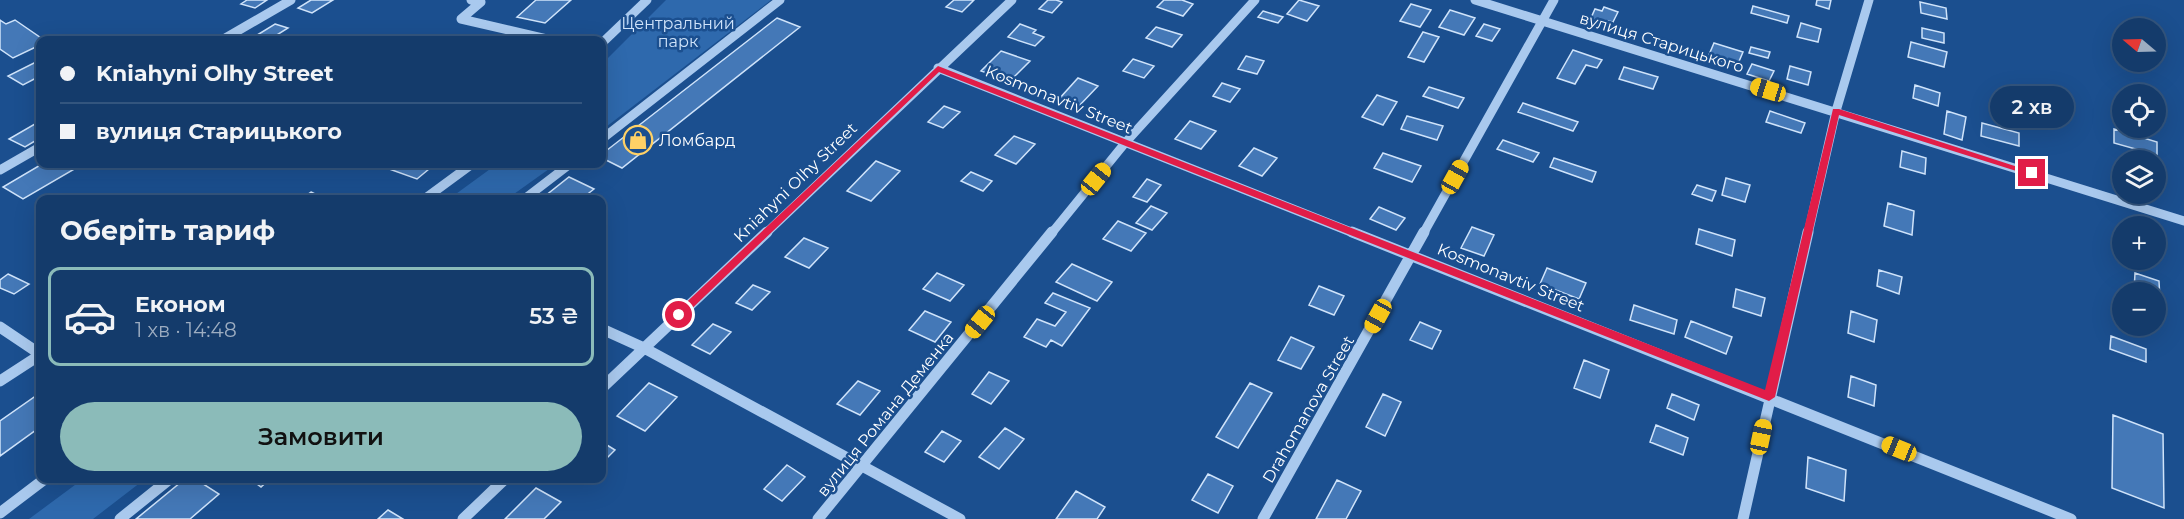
<!DOCTYPE html>
<html lang="uk">
<head>
<meta charset="utf-8">
<style>
	body { margin:0; font-family:Montserrat,sans-serif; background:#214673; color:#f1f3f6; height:100vh; display:flex; flex-direction:column; font-size:22px; white-space:nowrap }
	* { box-sizing:border-box; margin:0 }
	p { font-size:20px; color:#9dadc1 }
	.icon { flex:none; width:33px; height:33px; fill:none; stroke:currentColor; stroke-width:2; stroke-linecap:round; stroke-linejoin:round }
	.map { position:relative; flex:1; overflow:hidden }
	.sheet { position:absolute; left:36px; top:195px; width:570px; height:288px; display:flex; flex-direction:column; background:#143b6b; border-radius:12px; box-shadow:0 6px 24px #0002,0 0 0 2px #33557e }
	.sheet>* { flex:none }
	.hud { position:absolute; left:36px; top:36px; width:570px; height:132px; border-radius:12px; box-shadow:0 6px 24px #0002,0 0 0 2px #33557e; display:grid; align-content:center; height:132px; padding:0 24px; background:#143b6b }
	.needle { width:39px; rotate:289deg }
	.buttons { position:absolute; left:2112px; top:18px; display:grid; gap:12px }
	.buttons a { display:grid; place-items:center; width:54px; height:54px; border-radius:50%; background:#143b6b; box-shadow:0 6px 24px #0002,0 0 0 2px #33557e; font-size:30px }
	.end { position:absolute; width:27px; height:27px; margin:-14px; border:8px solid #e11d48; background:#fff; box-shadow:0 0 0 3px #fff }
	.from { border-radius:50% }
	.bubble { position:absolute; height:42px; border-radius:21px; background:#143b6b; box-shadow:0 6px 24px #0002,0 0 0 2px #33557e; font-size:20px; font-weight:600; line-height:42px; text-align:center }
	.car { position:absolute; width:18px; height:36px; margin:-18px -9px; border-radius:8px; box-shadow:0 0 4px 2px #0007; background:linear-gradient(#f5c518 24%,#345 0 40%,#f5c518 0 76%,#345 0 86%,#f5c518 0) }
	.hud b { display:flex; align-items:center; gap:21px; height:57px; font-size:22px }
	.hud b+b { border-top:2px solid #33557e }
	.hud i { width:15px; height:15px; background:#f1f3f6 }
	ul { padding:0; list-style:none }
	li { display:flex; align-items:center; gap:18px; height:99px; margin:0 12px 9px; padding:0 12px; border:3px solid transparent; border-radius:12px }
	li div { flex:1 }
	li b { display:block; font-size:22px }
	li em { font-style:normal; font-weight:600 }
	li.active { border-color:#8bbbb9 }
	li>.icon { width:54px; height:54px; stroke-width:1.5 }
	h2 { padding:0 24px; font-size:27px; line-height:72px }
	.primary-button { display:flex; gap:12px; margin-top:auto; padding:12px 24px }
	.primary-button a { flex:1; height:69px; border-radius:36px; background:#8bbbb9; color:#111; font-size:24px; font-weight:600; line-height:69px; text-align:center }
	.map>svg:first-child { display:block }
</style>
</head>
<body>
<div class="map">
<svg width="2184" height="519" viewBox="0 0 2184 519">
	<rect width="100%" height="100%" fill="#1b4f8f"/>
	<path fill="#2e69ad" d="M 666,0 L 771,0 L 602,130 L 602,64 Z
		M 497,164 L 556,164 L 507,199 L 449,199 Z
		M 83,479 L 145,479 L 93,519 L 29,519 Z"/>
	<path fill="#4478b7" stroke="#cfe3fa" stroke-width="1.5" d="M 247,0 L 267,0 L 255,8 L 241,4 Z
		M 311,0 L 333,0 L 312,13 L 298,8 Z
		M 536,0 L 571,0 L 545,23 L 517,17 Z
		M 954,0 L 974,0 L 962,12 L 946,7 Z
		M 1048,0 L 1056,0 L 1062,2 L 1052,13 L 1039,9 Z
		M 1164,0 L 1182,0 L 1193,4 L 1183,16 L 1157,7 Z
		M 1299,0 L 1319,6 L 1307,21 L 1287,14 Z
		M 1817,0 L 1831,0 L 1829,9 L 1816,5 Z
		M 1920,2 L 1946,8 L 1947,19 L 1921,13 Z
		M 1411,4 L 1431,10 L 1420,27 L 1400,21 Z
		M 1753,6 L 1789,16 L 1787,23 L 1751,13 Z
		M 1604,7 L 1618,12 L 1613,22 L 1603,20 L 1601,23 L 1590,20 L 1595,9 L 1602,11 Z
		M 1450,10 L 1475,18 L 1464,35 L 1439,27 Z
		M 1263,11 L 1283,17 L 1278,23 L 1258,17 Z
		M 777,18 L 800,27 L 622,168 L 602,158 L 602,154 Z
		M 0,20 L 6,24 L 15,20 L 44,40 L 40,40 L 40,45 L 13,58 L 0,49 Z
		M 2133,20 L 2156,26 L 2157,40 L 2156,28 L 2133,28 Z
		M 1801,23 L 1821,29 L 1818,42 L 1797,37 Z
		M 275,24 L 288,28 L 269,40 L 254,37 Z
		M 1020,24 L 1036,30 L 1033,33 L 1044,37 L 1035,46 L 1008,37 Z
		M 1484,24 L 1500,29 L 1492,41 L 1476,36 Z
		M 1156,27 L 1182,35 L 1172,47 L 1146,38 Z
		M 1922,28 L 1944,33 L 1944,43 L 1922,38 Z
		M 1423,32 L 1439,37 L 1424,62 L 1408,57 Z
		M 1911,42 L 1947,52 L 1944,67 L 1908,57 Z
		M 1714,43 L 1743,52 L 1737,66 L 1708,57 Z
		M 1751,47 L 1770,52 L 1768,58 L 1749,53 Z
		M 1573,50 L 1602,60 L 1597,68 L 1586,65 L 1575,84 L 1557,78 Z
		M 1001,51 L 1030,61 L 1010,81 L 981,71 Z
		M 1246,56 L 1264,61 L 1257,74 L 1238,69 Z
		M 1133,59 L 1154,66 L 1144,78 L 1123,71 Z
		M 40,60 L 40,76 L 23,85 L 8,76 Z
		M 1752,64 L 1774,71 L 1769,81 L 1747,74 Z
		M 1790,66 L 1811,72 L 1808,85 L 1787,79 Z
		M 1624,67 L 1658,77 L 1653,89 L 1619,79 Z
		M 1078,78 L 1098,86 L 1079,106 L 1059,99 Z
		M 1222,83 L 1240,89 L 1230,102 L 1213,96 Z
		M 1915,85 L 1940,93 L 1938,106 L 1913,98 Z
		M 1429,87 L 1464,98 L 1458,108 L 1423,96 Z
		M 1377,95 L 1397,102 L 1383,125 L 1362,117 Z
		M 1523,103 L 1578,122 L 1573,131 L 1518,112 Z
		M 944,106 L 960,112 L 943,128 L 928,122 Z
		M 1770,111 L 1805,123 L 1801,133 L 1766,122 Z
		M 1947,111 L 1966,117 L 1962,140 L 1944,134 Z
		M 1407,116 L 1443,126 L 1437,140 L 1401,129 Z
		M 40,121 L 40,138 L 25,147 L 9,139 Z
		M 1190,121 L 1216,131 L 1201,149 L 1175,139 Z
		M 1982,123 L 2019,133 L 2019,146 L 1981,136 Z
		M 2114,129 L 2157,142 L 2157,155 L 2114,143 Z
		M 1014,136 L 1035,144 L 1016,164 L 995,155 Z
		M 1503,140 L 1539,153 L 1533,162 L 1497,149 Z
		M 1254,148 L 1277,158 L 1262,176 L 1239,166 Z
		M 1902,151 L 1926,158 L 1925,174 L 1900,167 Z
		M 1383,153 L 1421,166 L 1412,182 L 1374,168 Z
		M 1554,158 L 1596,172 L 1592,182 L 1550,167 Z
		M 876,161 L 900,171 L 871,201 L 847,191 Z
		M 42,164 L 83,164 L 23,199 L 3,187 Z
		M 381,164 L 435,164 L 417,179 L 378,165 Z
		M 971,172 L 992,181 L 983,191 L 961,181 Z
		M 569,177 L 594,189 L 580,200 L 540,200 Z
		M 1726,178 L 1750,185 L 1745,202 L 1722,195 Z
		M 1147,179 L 1161,185 L 1147,202 L 1133,197 Z
		M 1697,185 L 1716,191 L 1712,201 L 1692,194 Z
		M 311,192 L 327,200 L 300,200 Z
		M 1888,203 L 1914,211 L 1912,235 L 1884,226 Z
		M 1151,206 L 1167,213 L 1152,230 L 1136,223 Z
		M 1379,207 L 1405,218 L 1396,230 L 1370,219 Z
		M 1118,221 L 1146,233 L 1131,251 L 1103,239 Z
		M 1472,227 L 1494,235 L 1484,256 L 1461,248 Z
		M 1699,229 L 1735,240 L 1732,256 L 1696,244 Z
		M 804,238 L 828,248 L 809,268 L 785,257 Z
		M 1072,264 L 1112,282 L 1097,301 L 1056,282 Z
		M 1547,268 L 1586,283 L 1579,299 L 1540,284 Z
		M 1879,270 L 1902,277 L 1899,294 L 1877,286 Z
		M 937,273 L 964,285 L 950,301 L 923,289 Z
		M 2135,273 L 2159,281 L 2160,300 L 2156,299 L 2156,292 L 2134,292 Z
		M 8,274 L 29,284 L 14,294 L 0,288 L 0,280 Z
		M 753,285 L 770,292 L 752,310 L 736,303 Z
		M 1319,286 L 1344,296 L 1334,315 L 1309,305 Z
		M 1736,289 L 1765,298 L 1761,316 L 1733,307 Z
		M 1053,293 L 1090,308 L 1062,346 L 1051,340 L 1046,347 L 1024,337 L 1037,319 L 1055,326 L 1066,312 L 1045,303 Z
		M 1634,305 L 1677,320 L 1674,334 L 1630,320 Z
		M 925,311 L 951,322 L 935,342 L 909,330 Z
		M 1851,311 L 1877,320 L 1874,342 L 1848,333 Z
		M 1691,321 L 1732,337 L 1726,354 L 1685,337 Z
		M 1420,322 L 1441,331 L 1432,349 L 1410,340 Z
		M 713,324 L 731,332 L 710,354 L 692,345 Z
		M 2111,336 L 2146,349 L 2146,362 L 2110,349 Z
		M 1291,337 L 1314,347 L 1301,369 L 1278,360 Z
		M 1584,360 L 1609,370 L 1600,398 L 1574,388 Z
		M 989,372 L 1009,381 L 991,404 L 972,394 Z
		M 1851,376 L 1876,385 L 1874,406 L 1848,397 Z
		M 858,381 L 880,391 L 860,415 L 837,404 Z
		M 649,383 L 677,397 L 645,431 L 617,416 Z
		M 1250,383 L 1272,393 L 1238,448 L 1216,437 Z
		M 40,393 L 40,427 L 0,456 L 0,421 Z
		M 1383,394 L 1401,402 L 1385,436 L 1366,427 Z
		M 1672,394 L 1699,405 L 1694,420 L 1667,408 Z
		M 2113,415 L 2163,434 L 2164,508 L 2112,488 Z
		M 1656,425 L 1688,438 L 1683,455 L 1650,442 Z
		M 1005,428 L 1024,439 L 999,469 L 979,457 Z
		M 942,431 L 961,441 L 944,462 L 925,452 Z
		M 602,442 L 615,450 L 602,463 Z
		M 1808,457 L 1846,470 L 1844,501 L 1806,488 Z
		M 787,465 L 805,477 L 782,501 L 764,489 Z
		M 1208,474 L 1233,486 L 1218,513 L 1192,500 Z
		M 186,478 L 194,478 L 219,494 L 190,519 L 136,519 Z
		M 249,478 L 271,478 L 261,487 Z
		M 1337,480 L 1361,491 L 1346,519 L 1316,519 Z
		M 536,488 L 561,502 L 544,519 L 505,519 Z
		M 1076,491 L 1105,507 L 1097,519 L 1056,519 Z
		M 388,510 L 403,519 L 378,519 Z"/>
	<g fill="none" stroke-linecap="round" stroke-linejoin="round">
		<path stroke="#a9c9ee" stroke-width="9" d="M 471,0 L 481,2 L 461,19 L 551,40
			M 1475,0 L 2184,221
			M 222,40 L 291,0
			M 602,43 L 647,0
			M 938,68 L 1356,234
			M 602,139 L 780,0
			M 0,170 L 40,147
			M 423,200 L 472,164
			M 523,200 L 570,164
			M 765,234 L 1012,0
			M 1051,234 L 1125,143 L 1255,0
			M 1423,234 L 1554,0
			M 1808,234 L 1836,111 L 1869,0"/>
		<path stroke="#a9c9ee" stroke-width="11" d="M 1352,232 L 2071,519
			M 0,327 L 40,354
			M 602,329 L 644,348 L 960,519
			M 0,381 L 40,355
			M 602,388 L 767,232
			M 0,513 L 46,478
			M 120,519 L 171,478
			M 463,519 L 506,478
			M 818,519 L 1052,232
			M 1263,519 L 1424,232
			M 1743,519 L 1808,232"/>
	</g>
	<path fill="#e11d48" d="M 938,66 L 1765,390 L 1833,109 L 1839,109 L 2036,173 L 2029,175 L 1839,115 L 1775,397 L 1769,401 L 939,72 L 682,318 L 675,318 L 675,313 Z"/>
	<defs>
		<g id="shop-ring" transform="scale(1.5)"><circle r="9.5" fill="#1b4f8f" stroke="#ffd166" stroke-width="1.5"/><path d="M-5-2.5h2.3a2.7 3.5 0 0 1 5.4 0H5L5.5 6h-11ZM-1.5-2.5h3a1.5 2.3 0 0 0-3 0Z" fill="#ffd166"/></g>
	</defs>
	<g fill-rule="evenodd">
		<use href="#shop-ring" x="638" y="140"/>
	</g>
	<g text-anchor="middle" stroke-width="5" stroke-linejoin="round" paint-order="stroke">
		<g font-size="16" fill="#cfe3fa" stroke="#1b4f8f">
			<text x="678" y="29">Центральний<tspan x="678" dy="18">парк</tspan></text>
		</g>
		<g font-size="16" fill="#fff" stroke="#1b4f8f">
			<text transform="translate(1662 42) rotate(17)" y="6">вулиця Старицького</text>
			<text transform="translate(1059 99) rotate(22)" y="6">Kosmonavtiv Street</text>
			<text transform="translate(795 182) rotate(-44)" y="6">Kniahyni Olhy Street</text>
			<text transform="translate(1511 277) rotate(22)" y="6">Kosmonavtiv Street</text>
			<text transform="translate(1308 409) rotate(-60)" y="6">Drahomanova Street</text>
			<text transform="translate(885 414) rotate(-51)" y="6">вулиця Романа Деменка</text>
		</g>
		<g font-size="16" fill="#fff" stroke="#1b4f8f" text-anchor="start">
			<text x="659" y="146">Ломбард</text>
		</g>
	</g>
</svg>
<div class="buttons">
<a><svg class="needle" viewBox="-14 -14 28 28"><path d="M0-13l5 13h-10z" fill="#e53935"/><path d="M0 13l5-13h-10z" fill="#9dadc1"/></svg></a>
<a><svg class="icon" aria-label="locate" viewBox="0 0 24 24"><circle cx="12" cy="12" r="6"/><path d="M12 2v4M12 18v4M2 12h4M18 12h4"/></svg></a>
<a><svg class="icon" aria-label="layers" viewBox="0 0 24 24"><path d="M12 4l9 5-9 5-9-5zM3 14l9 5 9-5"/></svg></a>
<a>+</a>
<a>−</a>
</div>
<i class="end from" style="left:679px;top:315px"></i>
<i class="end" style="left:2032px;top:173px"></i>
<div class="bubble" style="left:1990px;top:86px;width:84px">2 хв</div>
<i class="car" style="left:1768px;top:90px;rotate:287deg"></i>
<i class="car" style="left:1455px;top:177px;rotate:29deg"></i>
<i class="car" style="left:1096px;top:179px;rotate:39deg"></i>
<i class="car" style="left:1378px;top:316px;rotate:209deg"></i>
<i class="car" style="left:980px;top:322px;rotate:219deg"></i>
<i class="car" style="left:1761px;top:437px;rotate:12deg"></i>
<i class="car" style="left:1899px;top:449px;rotate:292deg"></i>
<div class="hud">
<b><i class="from"></i>Kniahyni Olhy Street</b>
<b><i></i>вулиця Старицького</b>
</div>
<section class="sheet">
<h2>Оберіть тариф</h2>
<ul>
<li class="active"><svg class="icon" aria-label="car" viewBox="0 0 24 24"><path d="M5 17H2v-5l4-1 3-4h7l3 4 3 1v5h-3M9 17h6M6 11h13"/><circle cx="7" cy="17" r="2"/><circle cx="17" cy="17" r="2"/></svg><div><b>Економ</b><p>1 хв · 14:48</p></div><em>53 ₴</em></li>
</ul>
<div class="primary-button"><a>Замовити</a></div>
</section>
</div>
</body>
</html>
